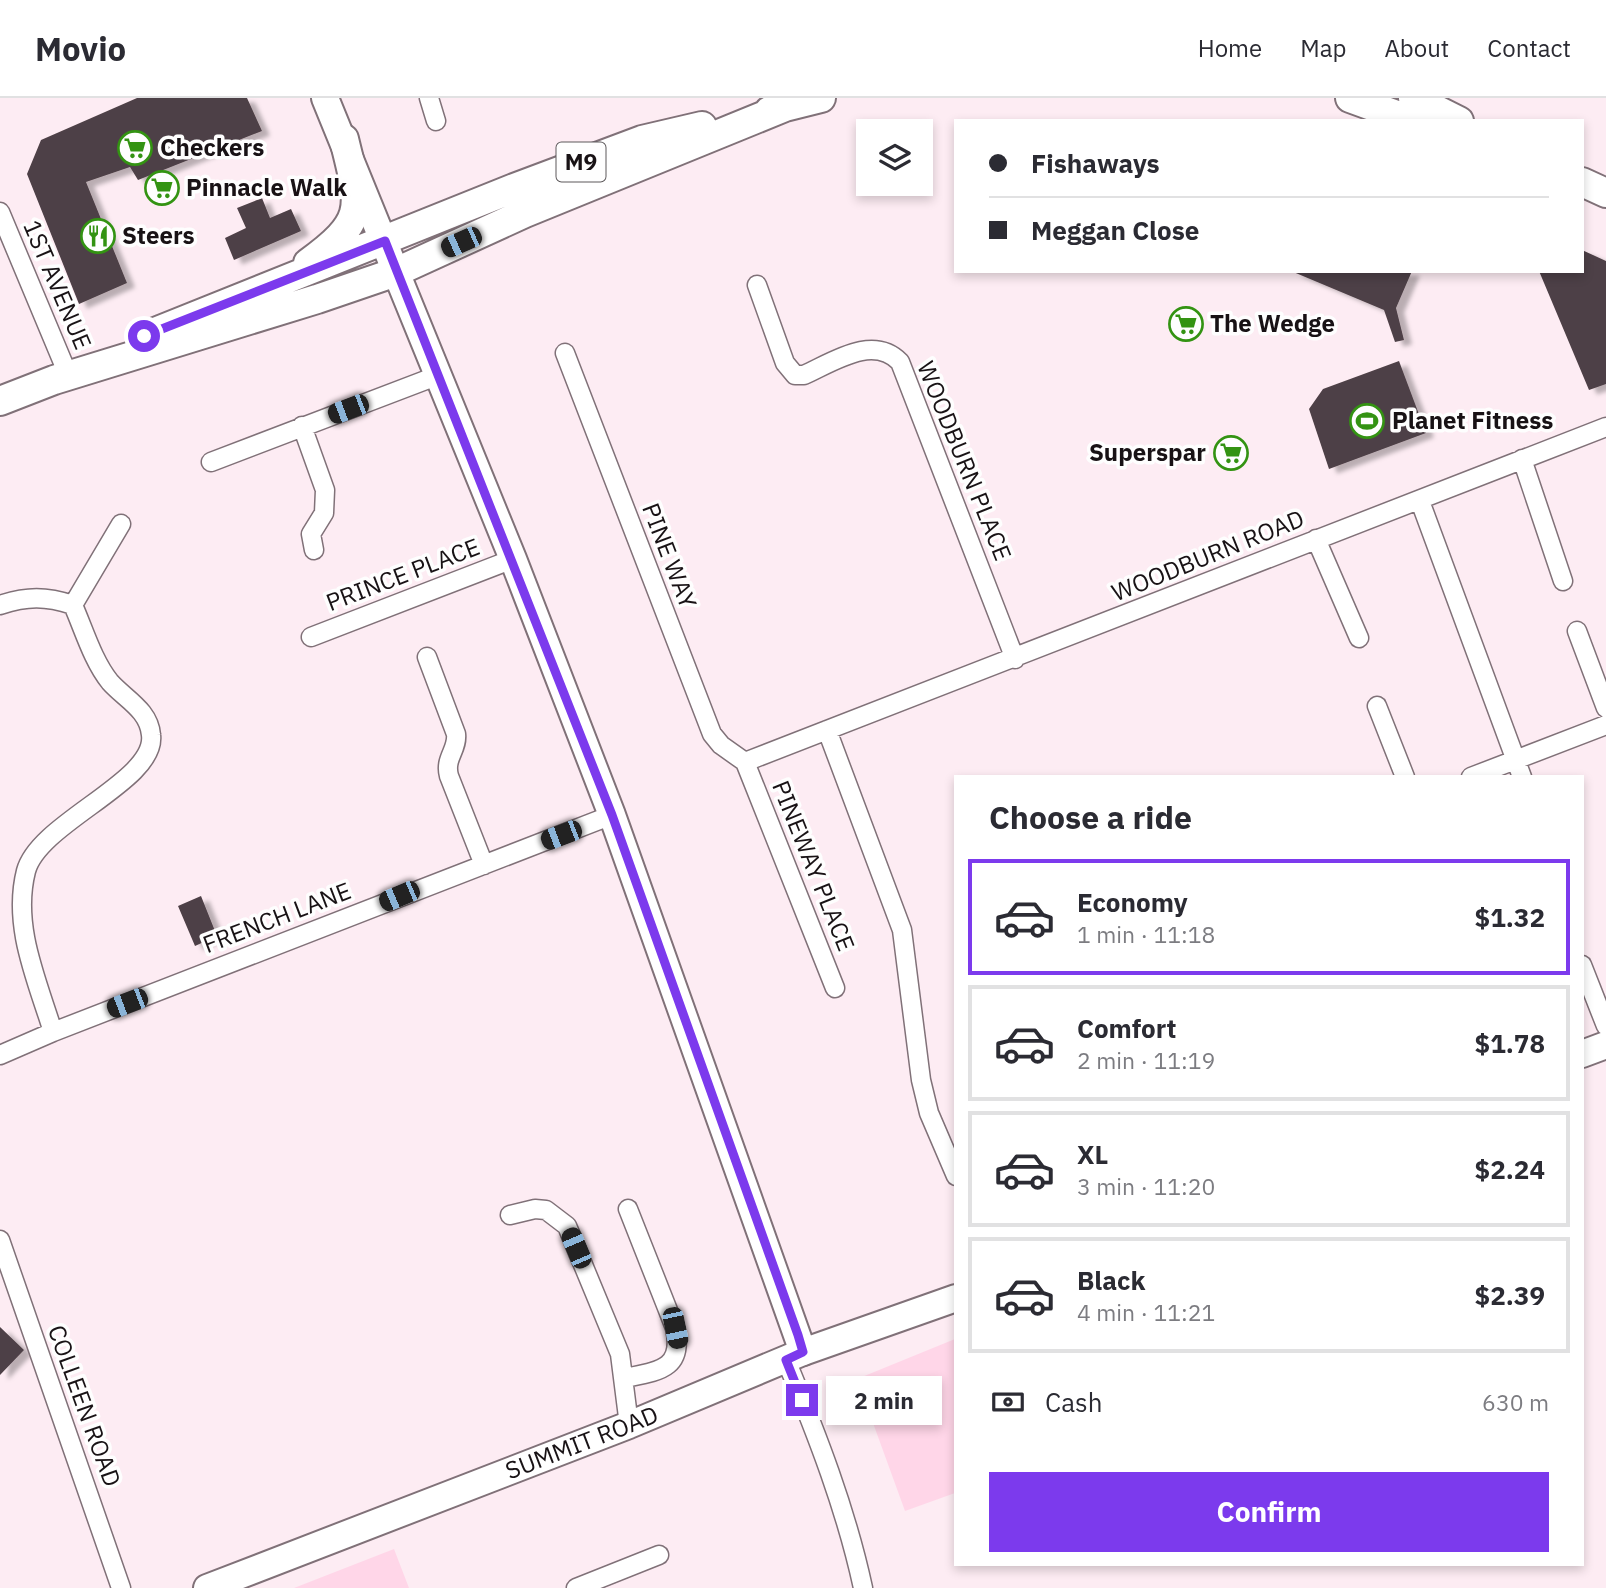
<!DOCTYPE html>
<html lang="en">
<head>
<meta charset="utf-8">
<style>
	body { margin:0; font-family:"IBM Plex Sans",sans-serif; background:#f7f7f7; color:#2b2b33; height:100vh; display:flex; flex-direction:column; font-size:26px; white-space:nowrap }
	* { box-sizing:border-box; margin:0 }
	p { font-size:23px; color:#7c7c81 }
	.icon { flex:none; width:38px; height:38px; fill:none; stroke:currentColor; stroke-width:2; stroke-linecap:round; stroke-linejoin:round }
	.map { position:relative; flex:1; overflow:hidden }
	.details { position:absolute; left:954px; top:677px; width:630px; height:791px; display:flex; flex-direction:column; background:#fff; border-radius:0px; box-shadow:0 4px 10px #0003 }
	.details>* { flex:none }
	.guide { position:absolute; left:954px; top:21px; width:630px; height:154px; border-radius:0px; box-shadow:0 4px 10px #0003; display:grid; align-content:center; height:154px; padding:0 35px; background:#fff }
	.fabs { position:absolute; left:856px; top:21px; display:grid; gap:14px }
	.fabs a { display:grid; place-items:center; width:77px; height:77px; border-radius:0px; background:#fff; box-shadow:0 4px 10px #0003; font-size:35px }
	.end { position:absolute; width:32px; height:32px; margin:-16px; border:9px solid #7c3aed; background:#fff; box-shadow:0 0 0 4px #fff }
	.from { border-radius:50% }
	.bubble { position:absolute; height:49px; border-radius:0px; background:#fff; box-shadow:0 4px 10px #0003; font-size:23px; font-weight:800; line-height:49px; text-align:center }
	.car { position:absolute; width:21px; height:42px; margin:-21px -10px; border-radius:9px; box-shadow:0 0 5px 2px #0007; background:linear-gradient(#222 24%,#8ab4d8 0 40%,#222 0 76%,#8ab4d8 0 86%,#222 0) }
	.guide b { display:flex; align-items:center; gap:24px; height:66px; font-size:26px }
	.guide b+b { border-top:2px solid #e1e1e2 }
	.guide i { width:18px; height:18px; background:#2b2b33 }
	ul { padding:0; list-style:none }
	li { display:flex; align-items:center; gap:21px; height:116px; margin:0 14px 10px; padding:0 21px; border:4px solid #e1e1e2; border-radius:0px }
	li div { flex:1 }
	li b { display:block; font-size:26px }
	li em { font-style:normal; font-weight:800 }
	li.current { border-color:#7c3aed }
	li>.icon { width:63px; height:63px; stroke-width:1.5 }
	h2 { padding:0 35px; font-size:32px; line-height:84px }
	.pay { display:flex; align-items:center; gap:18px; height:77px; padding:0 35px; font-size:26px }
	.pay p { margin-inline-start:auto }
	.primary-button { display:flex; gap:14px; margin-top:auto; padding:14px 35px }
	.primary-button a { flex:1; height:80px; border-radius:0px; background:#7c3aed; color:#fff; font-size:28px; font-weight:800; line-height:80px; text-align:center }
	header { display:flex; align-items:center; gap:42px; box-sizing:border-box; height:98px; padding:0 35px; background:#fff; border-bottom:2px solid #e1e1e2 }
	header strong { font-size:33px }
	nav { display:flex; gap:38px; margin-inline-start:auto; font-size:24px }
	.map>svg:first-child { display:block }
</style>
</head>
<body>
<header>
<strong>Movio</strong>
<nav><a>Home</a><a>Map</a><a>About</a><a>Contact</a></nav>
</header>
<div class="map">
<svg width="1606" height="1490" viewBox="0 0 1606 1490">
	<defs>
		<filter id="shadow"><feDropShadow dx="8" dy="4.5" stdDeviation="2" flood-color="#0004"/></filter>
	</defs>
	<rect width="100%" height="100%" fill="#fdecf3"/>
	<path fill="#ffd6e8" d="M 955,1241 L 955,1395 L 905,1413 L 857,1281 Z
		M 394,1451 L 409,1490 L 294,1490 Z"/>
	<path fill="#4e4046" filter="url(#shadow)" d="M 137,0 L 247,0 L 262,33 L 138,82 L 130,69 L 86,84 L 127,185 L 79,206 L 27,76 L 41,42 Z
		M 262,100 L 270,120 L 291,111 L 301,133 L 234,162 L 225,140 L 246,130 L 237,110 Z
		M 1582,152 L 1606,163 L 1606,286 L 1589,292 L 1539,173 L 1582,173 Z
		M 1291,173 L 1412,173 L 1396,210 L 1404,242 L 1395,244 L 1384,212 Z
		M 1399,263 L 1426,335 L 1329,371 L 1309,311 L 1323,291 Z
		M 201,798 L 217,838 L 195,848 L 178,808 Z
		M 0,1229 L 24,1252 L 0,1277 Z"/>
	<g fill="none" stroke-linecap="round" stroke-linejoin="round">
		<g stroke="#807178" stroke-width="21">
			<path id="street" d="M 429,0 L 436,23
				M 0,114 L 69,279
				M 757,187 L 785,265 L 795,277 L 804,277 C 833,264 873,236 900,264 L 1015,561
				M 565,255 L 712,636 L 721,647 L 745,664
				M 302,328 L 325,392 L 324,415 L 311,436 L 314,452
				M 1522,361 L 1563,483
				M 211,364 L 439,277
				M 1420,403 L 1522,679
				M 1316,441 L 1359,540
				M 0,507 C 27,498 46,498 73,507 C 84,532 93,563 110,584 C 125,601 149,612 151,637 C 157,683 39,724 26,773 C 12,828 37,882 53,934
				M 73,507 L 121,426
				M 1577,533 L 1606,610
				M 311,539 L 513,461
				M 427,559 L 456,636 C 458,652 444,660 449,678 L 484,767
				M 1377,608 L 1405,679
				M 827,632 L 902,832 L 921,982 L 929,1015 L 956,1078
				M 745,664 L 1606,329
				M 745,664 L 835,890
				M 1471,679 L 1606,627
				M 1582,867 L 1606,928
				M 0,957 L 53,934 L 612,717
				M 510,1117 L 535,1111 L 546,1112 L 567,1128 L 620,1256 L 629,1327
				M 0,1142 L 121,1490
				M 786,1262 C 817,1337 846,1411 863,1490
				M 625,1280 C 659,1273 684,1271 675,1230 L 628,1111
				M 576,1490 L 659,1457"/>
		</g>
		<g stroke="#807178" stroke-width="30">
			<g id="secondary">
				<path d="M 325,0 L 513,461 L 612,717 L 803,1254"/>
				<path d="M 1582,956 L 1606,947"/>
				<path id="s1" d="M 207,1490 L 629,1327 L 803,1254 L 956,1200"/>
			</g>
		</g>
		<g stroke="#807178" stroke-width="32">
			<path id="primary" d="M 1350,0 L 1413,23
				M 1413,0 L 1459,23
				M 769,13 L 821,0
				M 1582,84 L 1606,95
				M 308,165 C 369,121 360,108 344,41
				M 145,238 L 514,90 L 642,42 L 702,28
				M 0,303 L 54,282 L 317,201 L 396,174 L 525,115 L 785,9"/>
		</g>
		<use href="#street" stroke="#fff" stroke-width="18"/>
		<use href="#secondary" stroke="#fff" stroke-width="26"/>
		<use href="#primary" stroke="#fff" stroke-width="28"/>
	</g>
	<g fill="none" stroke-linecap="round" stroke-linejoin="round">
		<path stroke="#7c3aed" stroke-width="9" d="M 144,238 L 385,143 L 612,717 L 798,1237 L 803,1254 L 786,1262 L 802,1302"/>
	</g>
	<defs>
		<g id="supermarket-ring" transform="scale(1.75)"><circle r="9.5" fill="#fefefe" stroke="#339312" stroke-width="1.5"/><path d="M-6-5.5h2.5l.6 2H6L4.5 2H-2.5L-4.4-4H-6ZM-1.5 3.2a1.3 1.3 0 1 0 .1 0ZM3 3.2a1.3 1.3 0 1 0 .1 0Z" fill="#339312"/></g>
		<g id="restaurant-ring" transform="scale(1.75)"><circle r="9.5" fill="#fefefe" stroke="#339312" stroke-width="1.5"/><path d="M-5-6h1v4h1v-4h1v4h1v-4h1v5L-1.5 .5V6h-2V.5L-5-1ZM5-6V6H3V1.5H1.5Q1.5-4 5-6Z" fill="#339312"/></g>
		<g id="stadium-ring" transform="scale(1.75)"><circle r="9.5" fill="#fefefe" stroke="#339312" stroke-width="1.5"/><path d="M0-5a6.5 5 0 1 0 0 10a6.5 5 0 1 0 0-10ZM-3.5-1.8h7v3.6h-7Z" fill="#339312"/></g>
	</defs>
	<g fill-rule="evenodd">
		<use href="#supermarket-ring" x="135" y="50"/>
		<use href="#supermarket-ring" x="162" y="90"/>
		<use href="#restaurant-ring" x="98" y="138"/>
		<use href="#supermarket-ring" x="1186" y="226"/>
		<use href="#stadium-ring" x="1367" y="323"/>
		<use href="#supermarket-ring" x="1231" y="355"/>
	</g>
	<g text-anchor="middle" stroke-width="7" stroke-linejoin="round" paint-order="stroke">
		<rect fill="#fefefe" stroke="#5d595b" stroke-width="2" x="556.5" y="44.5" width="49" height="39" rx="5"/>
		<g font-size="23" font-weight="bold" fill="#181215">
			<text x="581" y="72">M9</text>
		</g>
		<g font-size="24" font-weight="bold" fill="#181215" stroke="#fefefe" text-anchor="start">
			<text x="160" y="58">Checkers</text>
			<text x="186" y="98">Pinnacle Walk</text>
			<text x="122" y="146">Steers</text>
			<text x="1210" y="234">The Wedge</text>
			<text x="1392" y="331">Planet Fitness</text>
			<text x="1206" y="363" text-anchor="end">Superspar</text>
		</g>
		<g font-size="24" fill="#181215" stroke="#fefefe">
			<text transform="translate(57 187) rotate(67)" y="8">1ST AVENUE</text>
			<text transform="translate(964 363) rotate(68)" y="8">WOODBURN PLACE</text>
			<text transform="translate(669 458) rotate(69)" y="8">PINE WAY</text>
			<text transform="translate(1208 458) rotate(-22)" y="8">WOODBURN ROAD</text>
			<text transform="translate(403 477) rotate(-21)" y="8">PRINCE PLACE</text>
			<text transform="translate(813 768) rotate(68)" y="8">PINEWAY PLACE</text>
			<text transform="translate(277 820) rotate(-21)" y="8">FRENCH LANE</text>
			<text transform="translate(84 1308) rotate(70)" y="8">COLLEEN ROAD</text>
			<text dy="8" stroke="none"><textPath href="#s1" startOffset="402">SUMMIT ROAD</textPath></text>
		</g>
	</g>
</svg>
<div class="fabs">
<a><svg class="icon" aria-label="layers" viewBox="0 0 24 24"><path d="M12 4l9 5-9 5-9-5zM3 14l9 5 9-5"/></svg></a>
</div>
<i class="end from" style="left:144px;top:238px"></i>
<i class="end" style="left:802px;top:1302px"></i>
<div class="bubble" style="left:826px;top:1278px;width:116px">2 min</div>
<i class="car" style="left:461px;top:144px;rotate:246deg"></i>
<i class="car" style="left:348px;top:311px;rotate:249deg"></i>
<i class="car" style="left:561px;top:737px;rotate:249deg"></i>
<i class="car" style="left:399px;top:798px;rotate:247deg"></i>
<i class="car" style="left:127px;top:905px;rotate:249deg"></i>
<i class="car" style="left:576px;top:1150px;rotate:337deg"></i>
<i class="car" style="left:675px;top:1230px;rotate:168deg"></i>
<div class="guide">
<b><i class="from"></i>Fishaways</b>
<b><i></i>Meggan Close</b>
</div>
<section class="details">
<h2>Choose a ride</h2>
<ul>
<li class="current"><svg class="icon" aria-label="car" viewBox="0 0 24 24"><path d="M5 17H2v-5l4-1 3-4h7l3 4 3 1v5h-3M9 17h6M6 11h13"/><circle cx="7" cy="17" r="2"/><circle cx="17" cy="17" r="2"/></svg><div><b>Economy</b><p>1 min · 11:18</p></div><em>$1.32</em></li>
<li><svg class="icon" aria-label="car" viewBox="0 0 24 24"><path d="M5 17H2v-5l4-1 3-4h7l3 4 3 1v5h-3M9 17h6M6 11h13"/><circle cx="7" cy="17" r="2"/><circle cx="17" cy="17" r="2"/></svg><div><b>Comfort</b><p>2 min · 11:19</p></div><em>$1.78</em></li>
<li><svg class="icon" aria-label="car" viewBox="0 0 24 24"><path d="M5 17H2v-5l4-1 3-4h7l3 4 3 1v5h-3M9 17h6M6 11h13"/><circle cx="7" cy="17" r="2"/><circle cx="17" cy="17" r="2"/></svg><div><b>XL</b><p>3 min · 11:20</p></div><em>$2.24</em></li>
<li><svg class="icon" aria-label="car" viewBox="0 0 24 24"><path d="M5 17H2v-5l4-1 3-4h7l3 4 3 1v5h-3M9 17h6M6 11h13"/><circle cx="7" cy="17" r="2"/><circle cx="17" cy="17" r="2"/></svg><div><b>Black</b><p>4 min · 11:21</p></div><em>$2.39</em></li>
</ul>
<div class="pay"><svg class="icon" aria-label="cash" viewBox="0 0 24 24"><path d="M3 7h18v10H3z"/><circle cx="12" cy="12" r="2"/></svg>Cash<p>630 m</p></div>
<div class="primary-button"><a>Confirm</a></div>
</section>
</div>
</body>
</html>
